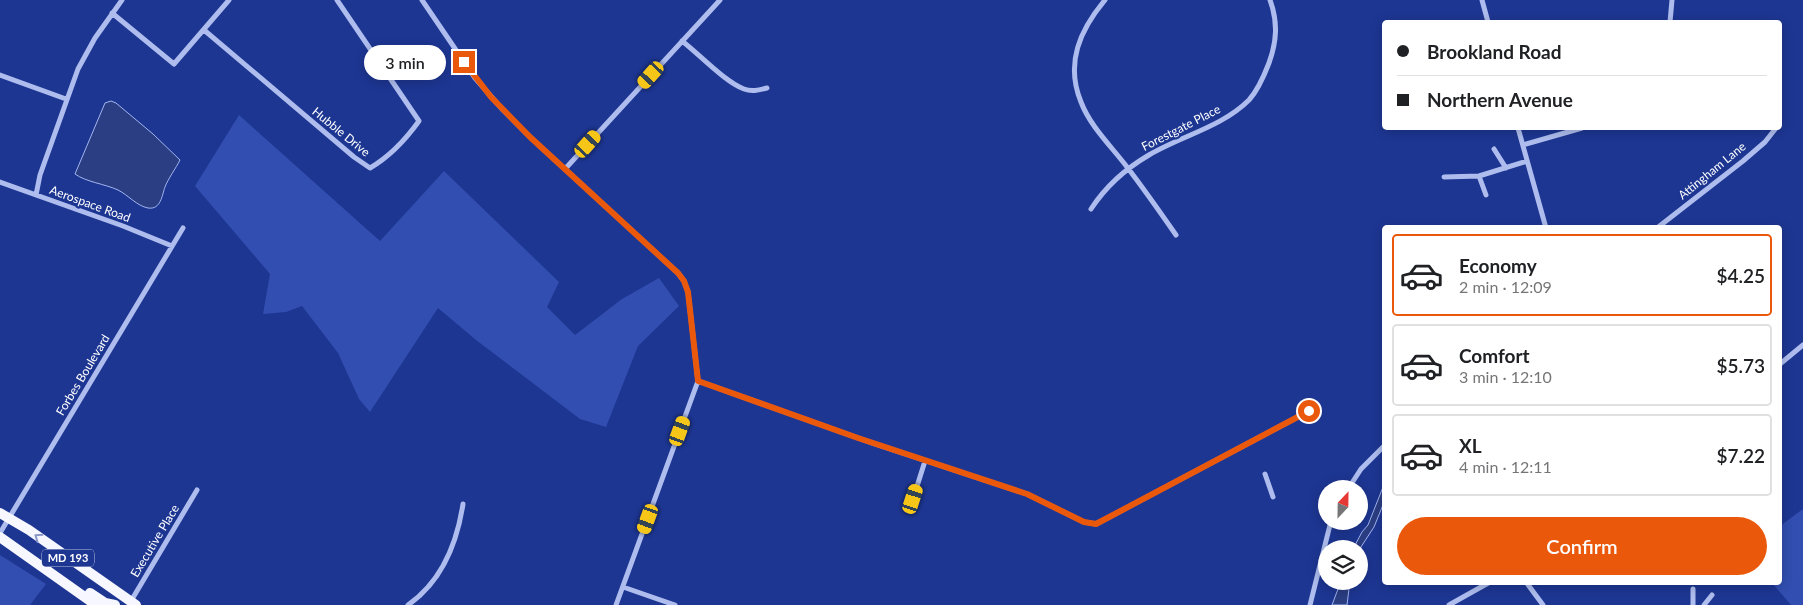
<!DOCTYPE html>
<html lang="en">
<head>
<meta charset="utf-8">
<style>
	body { margin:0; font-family:Lato,sans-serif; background:#f6f6f6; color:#202124; height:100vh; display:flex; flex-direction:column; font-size:19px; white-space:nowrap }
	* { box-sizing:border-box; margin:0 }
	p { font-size:16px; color:#757577 }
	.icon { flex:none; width:28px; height:28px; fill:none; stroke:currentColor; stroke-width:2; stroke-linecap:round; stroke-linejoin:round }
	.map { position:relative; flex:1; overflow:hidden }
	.panel { position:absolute; left:1382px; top:225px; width:400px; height:360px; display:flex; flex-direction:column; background:#fff; border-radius:5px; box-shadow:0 2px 12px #0003 }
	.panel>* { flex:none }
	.hud { position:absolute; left:1382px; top:20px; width:400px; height:110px; border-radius:5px; box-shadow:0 2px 12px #0003; display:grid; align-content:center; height:110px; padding:0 15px; background:#fff }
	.needle { width:32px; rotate:22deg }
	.tools { position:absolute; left:1318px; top:480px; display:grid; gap:10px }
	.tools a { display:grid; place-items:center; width:50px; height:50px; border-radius:50%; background:#fff; box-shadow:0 2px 12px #0003; font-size:25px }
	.end { position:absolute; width:22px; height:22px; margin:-11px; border:6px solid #ea580c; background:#fff; box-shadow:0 0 0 2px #fff }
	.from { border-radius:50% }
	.bubble { position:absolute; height:35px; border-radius:18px; background:#fff; box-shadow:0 2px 12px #0003; font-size:16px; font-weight:600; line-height:35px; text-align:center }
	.car { position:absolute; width:15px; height:30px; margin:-15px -8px; border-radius:6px; box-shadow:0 0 4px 1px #0007; background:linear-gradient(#f5c518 24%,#345 0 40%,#f5c518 0 76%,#345 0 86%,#f5c518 0) }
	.hud b { display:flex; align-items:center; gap:18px; height:48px; font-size:19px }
	.hud b+b { border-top:1px solid #e0e0e0 }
	.hud i { width:12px; height:12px; background:#202124 }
	ul { padding:9px 0 0; list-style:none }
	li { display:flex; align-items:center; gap:15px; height:82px; margin:0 10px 8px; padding:0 5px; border:2px solid #e0e0e0; border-radius:5px }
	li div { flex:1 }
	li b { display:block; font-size:19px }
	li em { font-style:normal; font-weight:600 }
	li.selected { border-color:#ea580c }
	li>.icon { width:45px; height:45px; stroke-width:1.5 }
	.action { display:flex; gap:10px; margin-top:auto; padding:10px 15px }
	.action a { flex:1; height:58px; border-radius:30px; background:#ea580c; color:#fff; font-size:20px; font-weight:600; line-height:58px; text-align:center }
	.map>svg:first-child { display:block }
</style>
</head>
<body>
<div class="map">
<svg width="1803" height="605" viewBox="0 0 1803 605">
	<rect width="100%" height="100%" fill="#1d3692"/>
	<path fill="#314eb0" d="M 239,115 L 380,241 L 444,171 L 559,282 L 547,307 L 575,335 L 622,299 L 659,278 L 679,306 L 638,346 L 606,427 L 580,419 L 476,340 L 438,308 L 370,412 L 359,399 L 338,353 L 302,306 L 286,312 L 263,314 L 270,274 L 195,186 Z
		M 1803,509 L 1803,605 L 1791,605 L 1772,583 L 1780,582 L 1780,526 Z
		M 0,555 L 46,584 L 30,605 L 0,605 Z"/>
	<path fill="#2b3e83" stroke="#a2b5f0" d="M 111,101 L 116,103 L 153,134 L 180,160 C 176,168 168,179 165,187 C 162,195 161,210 148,208 C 137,206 128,195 118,190 C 105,184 86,182 75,174 L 105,103 Z
		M 1385,482 L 1385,500 L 1374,527 L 1359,550 L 1359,549 L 1353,549 L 1362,532 L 1368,525 Z
		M 1341,581 L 1350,581 L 1347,605 L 1332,605 Z"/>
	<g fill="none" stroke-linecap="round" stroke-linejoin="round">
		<path stroke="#aebdee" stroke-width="5" d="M 422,0 L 475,78 L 503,110 L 530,137 L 678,273 L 684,281 L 688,292 L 698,381 L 616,605
			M 1105,0 C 1080,30 1065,63 1081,102 C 1090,126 1111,146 1127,167 C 1144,189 1160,212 1176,235
			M 1482,0 L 1488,22
			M 112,13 L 174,64 L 229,0
			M 1670,22 L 1672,0
			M 204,30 L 354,157 L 370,168 C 389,157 406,139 419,121 L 337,0
			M 682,41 C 699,54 725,82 744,89 C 752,92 759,90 767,88
			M 0,75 L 66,99
			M 1518,128 L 1546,228
			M 1523,145 L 1582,128
			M 1494,149 L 1506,168
			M 565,169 L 720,0
			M 1479,176 L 1486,195
			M 1444,177 L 1479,176 L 1527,161
			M 0,182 L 123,226 L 172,246
			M 36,195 L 40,175 L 78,69 L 95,38 L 122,0
			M 1091,209 C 1106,186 1125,169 1149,155 C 1181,136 1222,127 1249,100 C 1258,90 1264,76 1269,63 C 1277,41 1278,22 1270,0
			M 1657,228 L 1743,161 L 1765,142 L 1776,128
			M 1780,364 L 1803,345
			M 698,381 L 875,444 L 1027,494 L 1084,522 L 1096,524 L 1309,411
			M 1265,474 L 1273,497
			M 1348,489 L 1361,469 L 1385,445
			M 913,499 L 925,461
			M 0,533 L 183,228
			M 1526,582 L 1543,605
			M 623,587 L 675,605
			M 131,601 L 197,490
			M 408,605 C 441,582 457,543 463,504
			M 1310,605 L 1331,521
			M 1449,605 L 1490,582
			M 1693,605 L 1693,589
			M 1704,605 L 1712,595"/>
		<path stroke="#f6f7ff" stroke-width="10" d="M 0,513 L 29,530 L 136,605
			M 0,537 L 96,605
			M 90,593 L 105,603 L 115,605"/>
	</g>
	<defs><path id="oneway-chevron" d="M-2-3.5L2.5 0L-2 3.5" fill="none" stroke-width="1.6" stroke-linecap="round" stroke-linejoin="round" transform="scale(1.25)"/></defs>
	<use stroke="#8a96c8" href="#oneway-chevron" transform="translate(38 537) rotate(-145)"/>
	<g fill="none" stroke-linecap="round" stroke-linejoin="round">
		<path stroke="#ea580c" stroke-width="6" d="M 464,62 L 491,97 L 530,137 L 678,273 L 684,281 L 688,292 L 698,381 L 858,438 L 1027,494 L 1084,522 L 1096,524 L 1309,411"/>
	</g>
	<g text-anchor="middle" stroke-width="4.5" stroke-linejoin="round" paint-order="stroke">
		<rect fill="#1d3692" stroke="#bbc3de" stroke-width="1" x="42" y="549.5" width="52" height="17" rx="4"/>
		<g font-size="11" font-weight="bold" fill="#fff">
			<text x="68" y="562">MD 193</text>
		</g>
		<g font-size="12" fill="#fff" stroke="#1d3692">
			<text transform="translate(1181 128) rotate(-27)" y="4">Forestgate Place</text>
			<text transform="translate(341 132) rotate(39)" y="4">Hubble Drive</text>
			<text transform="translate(1712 171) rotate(-39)" y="4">Attingham Lane</text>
			<text transform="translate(90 204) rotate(20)" y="4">Aerospace Road</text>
			<text transform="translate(83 375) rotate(-59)" y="4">Forbes Boulevard</text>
			<text transform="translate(155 541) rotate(-59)" y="4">Executive Place</text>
		</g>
	</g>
</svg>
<div class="tools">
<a><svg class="needle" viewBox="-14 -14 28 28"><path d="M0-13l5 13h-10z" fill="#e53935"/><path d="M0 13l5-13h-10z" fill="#757577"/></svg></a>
<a><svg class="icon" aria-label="layers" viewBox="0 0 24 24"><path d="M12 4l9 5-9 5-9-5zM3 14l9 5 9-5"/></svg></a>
</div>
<i class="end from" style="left:1309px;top:411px"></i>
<i class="end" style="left:464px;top:62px"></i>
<div class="bubble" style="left:364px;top:45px;width:82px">3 min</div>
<i class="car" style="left:651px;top:75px;rotate:222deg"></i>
<i class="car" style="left:588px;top:144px;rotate:42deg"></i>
<i class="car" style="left:680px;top:431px;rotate:20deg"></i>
<i class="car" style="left:913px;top:499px;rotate:18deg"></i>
<i class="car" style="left:648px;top:519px;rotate:200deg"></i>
<div class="hud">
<b><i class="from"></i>Brookland Road</b>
<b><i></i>Northern Avenue</b>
</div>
<section class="panel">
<ul>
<li class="selected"><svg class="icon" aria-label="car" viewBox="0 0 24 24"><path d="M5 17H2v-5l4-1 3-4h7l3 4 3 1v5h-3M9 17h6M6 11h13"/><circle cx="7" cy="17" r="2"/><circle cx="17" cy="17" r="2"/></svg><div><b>Economy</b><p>2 min · 12:09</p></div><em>$4.25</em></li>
<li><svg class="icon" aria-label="car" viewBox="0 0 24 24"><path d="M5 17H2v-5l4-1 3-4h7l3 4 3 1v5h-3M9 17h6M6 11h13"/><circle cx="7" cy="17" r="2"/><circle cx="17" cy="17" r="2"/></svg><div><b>Comfort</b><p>3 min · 12:10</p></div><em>$5.73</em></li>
<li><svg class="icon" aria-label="car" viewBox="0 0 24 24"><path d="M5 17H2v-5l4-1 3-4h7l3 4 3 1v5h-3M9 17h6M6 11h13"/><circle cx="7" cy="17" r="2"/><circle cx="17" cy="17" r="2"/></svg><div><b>XL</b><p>4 min · 12:11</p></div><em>$7.22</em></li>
</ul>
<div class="action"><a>Confirm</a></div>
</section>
</div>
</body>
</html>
